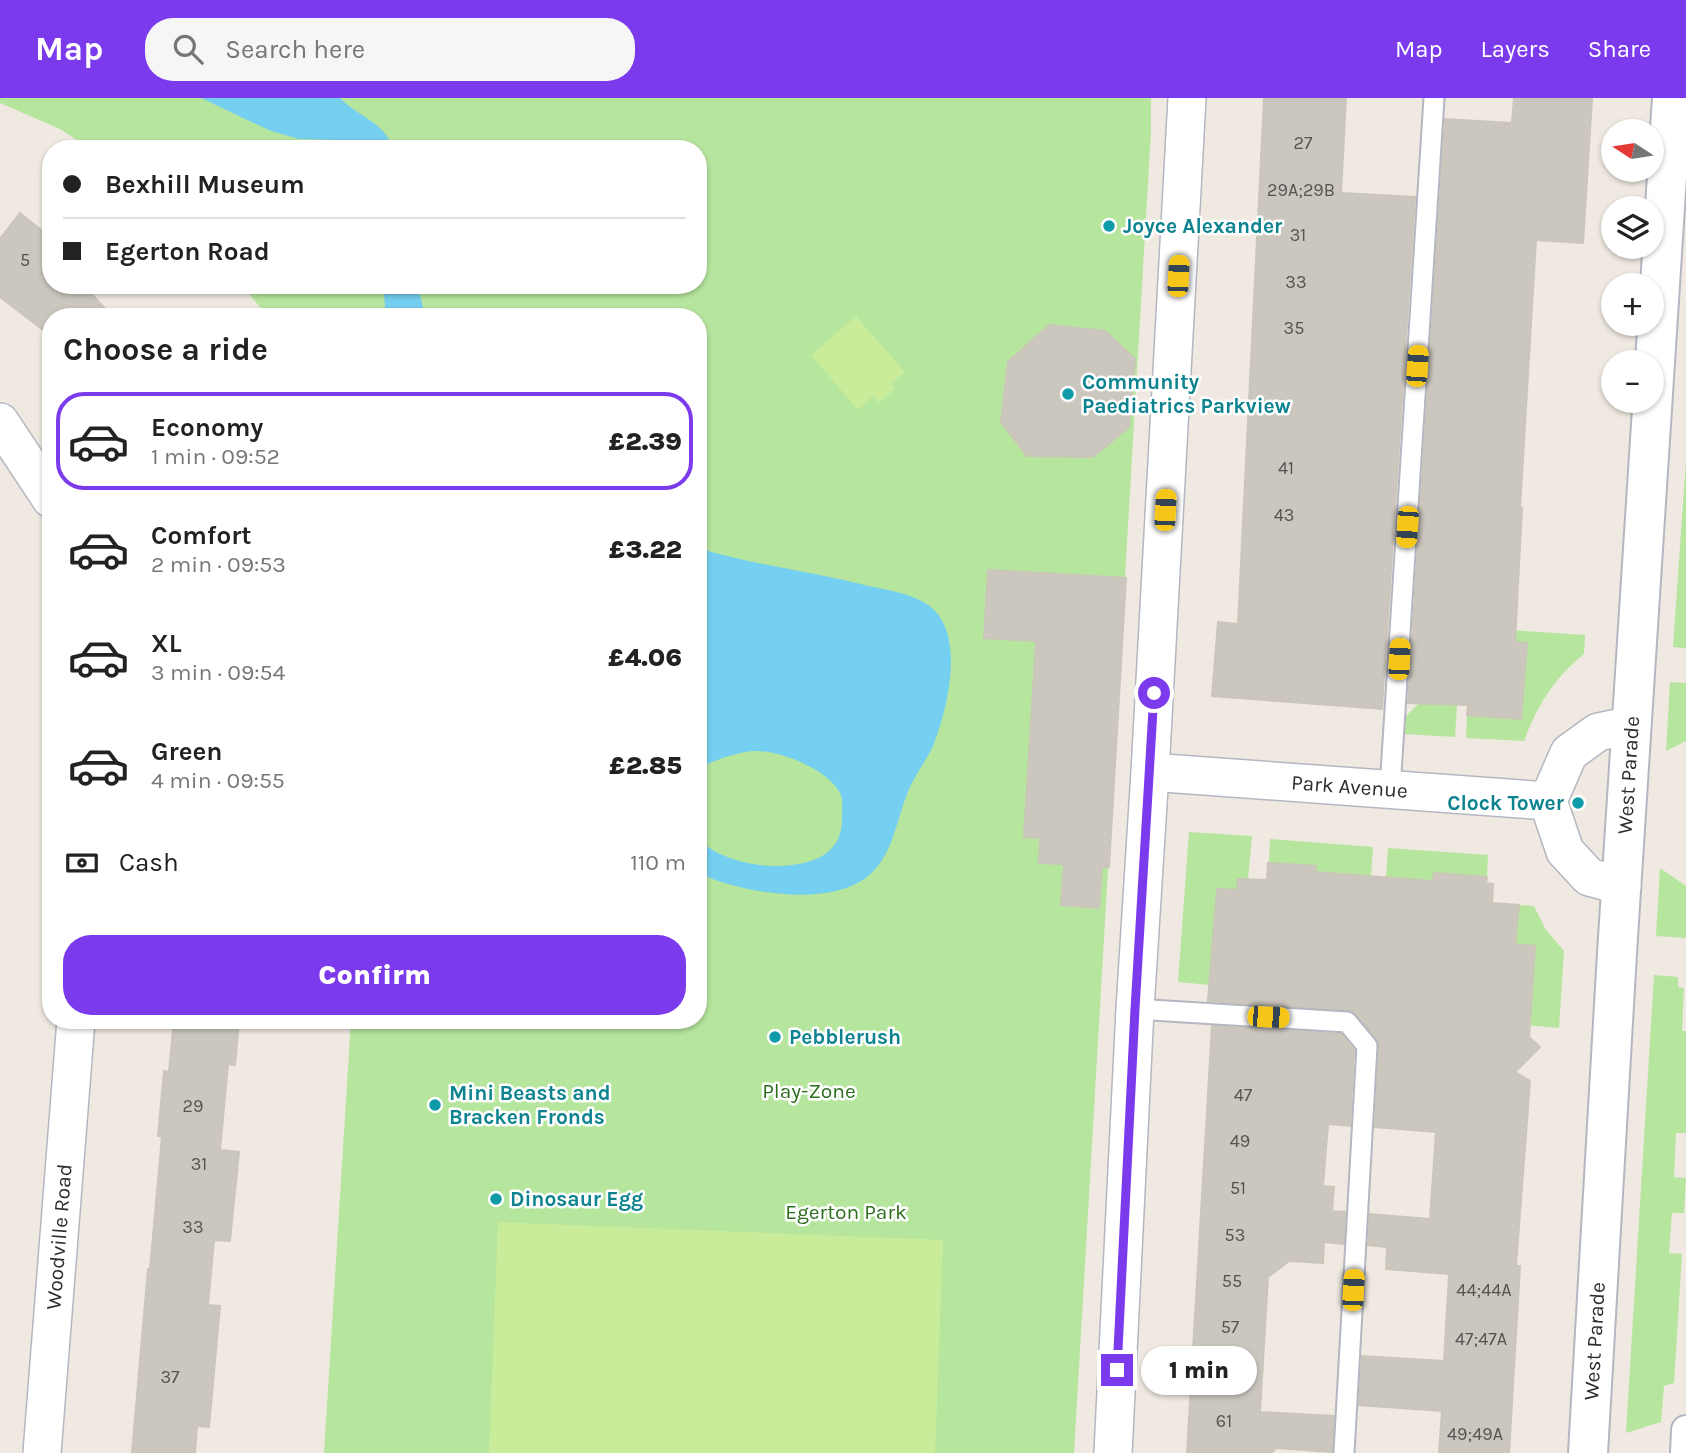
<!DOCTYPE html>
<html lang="en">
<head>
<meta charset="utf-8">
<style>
	body { margin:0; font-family:Karla,sans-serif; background:#f6f6f6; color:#222; height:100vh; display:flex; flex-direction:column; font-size:26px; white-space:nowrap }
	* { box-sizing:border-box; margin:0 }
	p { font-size:23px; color:#767676 }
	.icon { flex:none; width:38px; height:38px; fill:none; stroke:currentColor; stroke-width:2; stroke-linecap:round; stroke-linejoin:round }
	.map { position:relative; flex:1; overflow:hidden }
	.side { position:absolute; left:42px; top:210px; width:665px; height:721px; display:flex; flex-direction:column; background:#fff; border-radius:28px; box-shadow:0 2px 5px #0004 }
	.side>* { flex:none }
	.hud { position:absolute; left:42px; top:42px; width:665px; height:154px; border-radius:28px; box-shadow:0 2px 5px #0004; display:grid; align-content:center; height:154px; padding:0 21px; background:#fff }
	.needle { width:46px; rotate:282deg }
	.buttons { position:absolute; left:1601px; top:21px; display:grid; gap:14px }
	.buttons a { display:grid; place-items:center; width:63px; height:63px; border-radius:50%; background:#fff; box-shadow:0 2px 5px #0004; font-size:35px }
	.end { position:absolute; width:32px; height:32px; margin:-16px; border:9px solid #7c3aed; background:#fff; box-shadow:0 0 0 4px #fff }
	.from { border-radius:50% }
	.bubble { position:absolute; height:49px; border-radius:24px; background:#fff; box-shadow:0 2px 5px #0004; font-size:23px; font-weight:800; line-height:49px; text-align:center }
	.car { position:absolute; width:21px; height:42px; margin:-21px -10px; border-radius:9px; box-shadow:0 0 5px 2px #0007; background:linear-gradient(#f5c518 24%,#345 0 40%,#f5c518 0 76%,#345 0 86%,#f5c518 0) }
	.hud b { display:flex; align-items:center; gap:24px; height:66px; font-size:26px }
	.hud b+b { border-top:2px solid #e0e0e0 }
	.hud i { width:18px; height:18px; background:#222 }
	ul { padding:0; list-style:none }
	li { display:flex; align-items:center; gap:21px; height:98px; margin:0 14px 10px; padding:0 7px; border:4px solid transparent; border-radius:28px }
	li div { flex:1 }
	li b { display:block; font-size:26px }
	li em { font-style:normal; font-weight:800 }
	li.on { border-color:#7c3aed }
	li>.icon { width:63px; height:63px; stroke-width:1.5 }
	h2 { padding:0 21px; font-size:32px; line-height:84px }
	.pay { display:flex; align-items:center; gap:18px; height:77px; padding:0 21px; font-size:26px }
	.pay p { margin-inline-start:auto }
	.button { display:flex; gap:14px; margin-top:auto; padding:14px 21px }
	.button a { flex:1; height:80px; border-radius:28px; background:#7c3aed; color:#fff; font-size:28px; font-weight:800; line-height:80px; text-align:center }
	header { display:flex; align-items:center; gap:42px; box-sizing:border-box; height:98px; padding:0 35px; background:#7c3aed; color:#fff }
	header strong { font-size:33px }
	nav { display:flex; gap:38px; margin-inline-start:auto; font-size:24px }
	.search { width:490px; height:63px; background:#f6f6f6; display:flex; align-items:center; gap:18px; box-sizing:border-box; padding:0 24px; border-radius:28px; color:#767676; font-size:26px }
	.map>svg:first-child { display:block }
</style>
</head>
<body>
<header>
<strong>Map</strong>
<div class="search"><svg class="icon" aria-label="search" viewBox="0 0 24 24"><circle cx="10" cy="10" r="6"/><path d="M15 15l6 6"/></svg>Search here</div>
<nav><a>Map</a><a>Layers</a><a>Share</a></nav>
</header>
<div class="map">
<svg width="1686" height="1355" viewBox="0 0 1686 1355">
	<rect width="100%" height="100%" fill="#efe9e1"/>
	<path fill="#b6e59e" d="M 0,0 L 1151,0 L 1151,33 L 1074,1355 L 324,1355 L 351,922 L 698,922 L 698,219 L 268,219 L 242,187 L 698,187 L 698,51 L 91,51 L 60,31 L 0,5 Z
		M 1686,362 L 1686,550 L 1673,549 Z
		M 1511,532 L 1585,537 L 1584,556 C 1554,580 1537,608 1524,643 L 1466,640 L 1467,617 L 1521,620 L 1527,545 L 1511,544 Z
		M 1670,584 L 1686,585 L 1686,643 L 1666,653 Z
		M 1419,605 L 1457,607 L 1455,639 L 1405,636 L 1406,618 Z
		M 1189,734 L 1252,738 L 1248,781 L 1238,781 L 1237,792 L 1217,791 L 1210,887 L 1178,884 Z
		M 1270,741 L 1373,749 L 1371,778 L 1315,774 L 1316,768 L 1269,765 Z
		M 1388,750 L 1488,757 L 1487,779 L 1435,775 L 1433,783 L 1386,779 Z
		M 1660,770 L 1686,788 L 1686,840 L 1656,838 Z
		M 1519,807 L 1534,808 L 1546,832 L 1564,853 L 1559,930 L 1526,927 L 1535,848 L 1515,846 Z
		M 1654,877 L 1678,879 L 1678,889 L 1684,890 L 1682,933 L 1686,933 L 1686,1035 L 1676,1035 L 1674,1079 L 1686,1080 L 1684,1115 L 1672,1115 L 1669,1155 L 1682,1156 L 1674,1285 L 1664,1288 L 1661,1324 L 1626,1335 Z"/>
	<path fill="#c9ec9a" d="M 856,218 L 905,274 L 891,286 L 895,291 L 879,305 L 873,298 L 858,312 L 811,257 Z
		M 498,1124 L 943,1142 L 935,1355 L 489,1355 Z"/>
	<path fill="#75cff0" d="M 201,0 L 340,0 C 357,18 386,25 393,51 L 348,51 L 341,42 L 299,41 L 271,33 Z
		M 383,187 L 418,187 L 425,219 L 386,219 Z
		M 698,450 C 754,467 813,474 869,488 C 887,492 909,495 925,505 C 968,530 948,611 933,648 C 925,665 912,681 906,699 C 895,728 892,759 867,779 C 827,810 741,795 698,775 L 698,740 C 713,758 747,767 771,768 C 806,768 844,760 842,718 C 842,712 843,702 841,697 C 829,671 780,652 753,653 C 739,654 710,663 698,671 Z"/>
	<path fill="#cbc7bf" stroke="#cbc5ba" stroke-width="2" d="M 1264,0 L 1346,0 L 1341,95 L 1415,99 L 1382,611 L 1212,598 L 1218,524 L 1238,526 Z
		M 1514,0 L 1592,0 L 1583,145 L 1536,142 L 1520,410 L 1522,410 L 1515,544 L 1527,545 L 1521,621 L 1467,617 L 1468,607 L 1408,605 L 1445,21 L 1512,25 Z
		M 20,115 L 51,140 L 51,187 L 83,187 L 113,219 L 51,219 L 51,238 L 0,199 L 0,141 Z
		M 1049,227 L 1105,233 L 1135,261 L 1129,329 L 1093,359 L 1027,358 L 1001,324 L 1008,264 Z
		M 988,472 L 1126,480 L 1109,769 L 1102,769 L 1099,810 L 1061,807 L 1064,766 L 1039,765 L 1040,740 L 1024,739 L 1036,543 L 984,540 Z
		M 1268,765 L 1316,768 L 1315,774 L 1433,783 L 1434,775 L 1487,779 L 1486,785 L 1493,786 L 1492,805 L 1519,807 L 1515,846 L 1535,848 L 1529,939 L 1540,949 L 1515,974 L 1530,983 L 1516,1168 L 1520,1168 L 1509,1355 L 1439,1355 L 1442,1313 L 1359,1307 L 1362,1258 L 1444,1263 L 1449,1176 L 1386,1171 L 1387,1149 L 1368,1147 L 1370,1116 L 1430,1121 L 1436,1034 L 1375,1029 L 1379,948 L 1376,940 L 1353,913 L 1208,903 L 1217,791 L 1237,792 L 1238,781 L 1267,782 Z
		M 174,922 L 239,922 L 235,967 L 228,966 L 220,1052 L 239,1054 L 230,1143 L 214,1142 L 208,1207 L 220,1208 L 209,1329 L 197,1328 L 195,1355 L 132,1355 L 148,1171 L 150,1171 L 162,1038 L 158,1038 L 164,973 L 169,974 Z
		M 1212,928 L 1341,936 L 1354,952 L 1350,1028 L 1328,1026 L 1323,1088 L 1334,1089 L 1332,1113 L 1345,1114 L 1344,1146 L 1324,1144 L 1323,1165 L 1289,1163 L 1268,1179 L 1260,1314 L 1334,1318 L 1332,1354 L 1276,1350 L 1271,1355 L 1187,1355 Z"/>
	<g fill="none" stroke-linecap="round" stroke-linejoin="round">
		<g stroke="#b4b7c1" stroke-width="23">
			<path id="service" d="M 1390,691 L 1434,0
				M 1135,911 L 1347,924 L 1367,948 L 1344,1355"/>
		</g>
		<g stroke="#b4b7c1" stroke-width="32">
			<path id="pedestrian" d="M 1685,1355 L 1686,1332"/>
		</g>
		<g stroke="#b4b7c1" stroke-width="40">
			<g id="minor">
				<path d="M 0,324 L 51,401"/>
				<path id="s1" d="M 1150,674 L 1548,703"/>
				<path d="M 1622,788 L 1589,779 L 1565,753 L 1548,703 L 1569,655 L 1598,634 L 1632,627"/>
				<path id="s2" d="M 42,1355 L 76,922"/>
				<path d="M 1113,1355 L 1135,911 L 1150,674 L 1187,0"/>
			</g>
		</g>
		<g stroke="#b4b7c1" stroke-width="42">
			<g id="secondary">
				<path id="s3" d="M 1588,1355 L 1617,855 L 1672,0"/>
			</g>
		</g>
		<use href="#service" stroke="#fff" stroke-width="19"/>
		<use href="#pedestrian" stroke="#fff" stroke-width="28"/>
		<use href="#minor" stroke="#fff" stroke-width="37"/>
		<use href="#secondary" stroke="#fff" stroke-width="38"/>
	</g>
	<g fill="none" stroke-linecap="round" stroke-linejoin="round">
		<path stroke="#7c3aed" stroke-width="9" d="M 1117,1272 L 1135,911 L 1154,595"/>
	</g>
	<g fill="#0f9aa8" stroke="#fff" stroke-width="2.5">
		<circle cx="1109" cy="128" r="7"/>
		<circle cx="1068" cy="296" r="7"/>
		<circle cx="1578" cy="705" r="7"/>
		<circle cx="775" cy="939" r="7"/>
		<circle cx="435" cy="1007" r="7"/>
		<circle cx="496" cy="1101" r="7"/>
	</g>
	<g text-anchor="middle" stroke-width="5" stroke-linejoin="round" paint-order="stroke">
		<g font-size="18" fill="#555452">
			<text x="1303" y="51">27</text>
			<text x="1301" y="98">29A;29B</text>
			<text x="1298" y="143">31</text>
			<text x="25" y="168">5</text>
			<text x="1296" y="190">33</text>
			<text x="1294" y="236">35</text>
			<text x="1286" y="376">41</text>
			<text x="1284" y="423">43</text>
			<text x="1243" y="1003">47</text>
			<text x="193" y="1014">29</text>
			<text x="1240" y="1049">49</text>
			<text x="199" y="1072">31</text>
			<text x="1238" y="1096">51</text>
			<text x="193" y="1135">33</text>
			<text x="1235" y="1143">53</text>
			<text x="1232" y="1189">55</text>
			<text x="1484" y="1198">44;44A</text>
			<text x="1230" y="1235">57</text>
			<text x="1481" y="1247">47;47A</text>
			<text x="170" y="1285">37</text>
			<text x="1224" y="1329">61</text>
			<text x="1475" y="1342">49;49A</text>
		</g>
		<g font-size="21" font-weight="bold" fill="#0d838f" stroke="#fff" text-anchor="start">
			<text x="1123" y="135">Joyce Alexander</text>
			<text x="1082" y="291">Community<tspan x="1082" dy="24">Paediatrics Parkview</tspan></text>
			<text x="1564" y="712" text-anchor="end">Clock Tower</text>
			<text x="789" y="946">Pebblerush</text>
			<text x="449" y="1002">Mini Beasts and<tspan x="449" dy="24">Bracken Fronds</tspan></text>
			<text x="510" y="1108">Dinosaur Egg</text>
		</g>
		<g font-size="21" fill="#2e2e2e" stroke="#fff">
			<text dy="7" stroke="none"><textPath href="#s3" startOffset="679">West Parade</textPath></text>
			<text dy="7" stroke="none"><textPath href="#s1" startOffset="200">Park Avenue</textPath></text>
			<text dy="7" stroke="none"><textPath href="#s2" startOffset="217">Woodville Road</textPath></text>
			<text dy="7" stroke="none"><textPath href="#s3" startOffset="112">West Parade</textPath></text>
		</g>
		<g font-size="21" fill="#2c6e1b" stroke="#fff">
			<text x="809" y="1000">Play-Zone</text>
			<text x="846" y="1121">Egerton Park</text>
		</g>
	</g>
</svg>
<div class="buttons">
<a><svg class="needle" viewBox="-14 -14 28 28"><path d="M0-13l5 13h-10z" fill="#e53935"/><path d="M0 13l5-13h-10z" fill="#767676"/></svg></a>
<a><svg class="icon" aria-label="layers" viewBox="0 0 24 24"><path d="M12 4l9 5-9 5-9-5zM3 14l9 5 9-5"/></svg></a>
<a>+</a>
<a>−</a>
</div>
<i class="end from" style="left:1154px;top:595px"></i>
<i class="end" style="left:1117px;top:1272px"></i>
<div class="bubble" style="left:1141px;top:1248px;width:116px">1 min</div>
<i class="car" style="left:1178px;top:178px;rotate:3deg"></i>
<i class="car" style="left:1417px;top:268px;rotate:4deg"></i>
<i class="car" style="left:1165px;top:412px;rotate:3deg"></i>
<i class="car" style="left:1407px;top:429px;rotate:184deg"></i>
<i class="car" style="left:1399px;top:561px;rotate:3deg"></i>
<i class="car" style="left:1268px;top:919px;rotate:93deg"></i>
<i class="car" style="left:1353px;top:1192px;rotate:3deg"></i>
<div class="hud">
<b><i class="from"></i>Bexhill Museum</b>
<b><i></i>Egerton Road</b>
</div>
<section class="side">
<h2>Choose a ride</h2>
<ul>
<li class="on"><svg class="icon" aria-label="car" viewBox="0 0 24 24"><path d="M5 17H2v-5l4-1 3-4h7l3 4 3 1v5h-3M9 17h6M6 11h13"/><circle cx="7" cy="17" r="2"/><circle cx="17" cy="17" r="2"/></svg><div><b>Economy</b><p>1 min · 09:52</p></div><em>£2.39</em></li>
<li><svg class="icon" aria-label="car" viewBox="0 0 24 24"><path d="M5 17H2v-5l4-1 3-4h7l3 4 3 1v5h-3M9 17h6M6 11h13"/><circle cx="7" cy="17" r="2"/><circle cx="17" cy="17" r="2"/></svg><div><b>Comfort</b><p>2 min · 09:53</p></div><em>£3.22</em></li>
<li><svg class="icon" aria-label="car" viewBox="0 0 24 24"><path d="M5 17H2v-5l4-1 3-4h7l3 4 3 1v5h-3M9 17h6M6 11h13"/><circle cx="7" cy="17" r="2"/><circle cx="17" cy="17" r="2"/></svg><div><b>XL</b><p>3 min · 09:54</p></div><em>£4.06</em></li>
<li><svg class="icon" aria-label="car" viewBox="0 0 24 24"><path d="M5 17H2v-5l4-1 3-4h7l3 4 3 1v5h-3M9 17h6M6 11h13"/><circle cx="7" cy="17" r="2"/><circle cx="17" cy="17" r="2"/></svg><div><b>Green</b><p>4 min · 09:55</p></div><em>£2.85</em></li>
</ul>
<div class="pay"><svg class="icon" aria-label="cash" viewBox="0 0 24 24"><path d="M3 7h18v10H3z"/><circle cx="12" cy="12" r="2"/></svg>Cash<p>110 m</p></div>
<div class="button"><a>Confirm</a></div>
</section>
</div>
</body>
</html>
